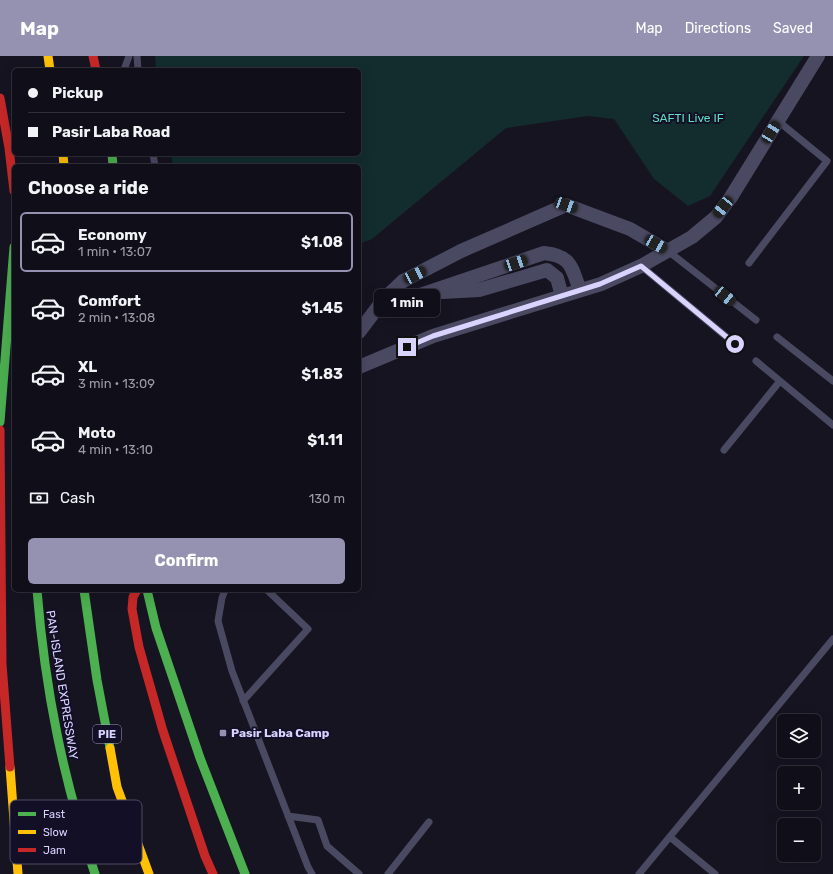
<!DOCTYPE html>
<html lang="en">
<head>
<meta charset="utf-8">
<style>
	body { margin:0; font-family:Rubik,sans-serif; background:#191822; color:#f1f3f6; height:100vh; display:flex; flex-direction:column; font-size:15px; white-space:nowrap }
	* { box-sizing:border-box; margin:0 }
	p { font-size:13px; color:#9c9ca2 }
	.icon { flex:none; width:22px; height:22px; fill:none; stroke:currentColor; stroke-width:2; stroke-linecap:round; stroke-linejoin:round }
	.map { position:relative; flex:1; overflow:hidden }
	.details { position:absolute; left:12px; top:108px; width:349px; height:428px; display:flex; flex-direction:column; background:#100f19; border-radius:6px; box-shadow:0 4px 16px #0002,0 0 0 1px #302f38 }
	.details>* { flex:none }
	.banner { position:absolute; left:12px; top:12px; width:349px; height:88px; border-radius:6px; box-shadow:0 4px 16px #0002,0 0 0 1px #302f38; display:grid; align-content:center; height:88px; padding:0 16px; background:#100f19 }
	.buttons { position:absolute; left:777px; top:658px; display:grid; gap:8px }
	.buttons a { display:grid; place-items:center; width:44px; height:44px; border-radius:6px; background:#100f19; box-shadow:0 4px 16px #0002,0 0 0 1px #302f38; font-size:20px }
	.end { position:absolute; width:18px; height:18px; margin:-9px; border:5px solid #d9d4ff; background:#111; box-shadow:0 0 0 2px #111 }
	.from { border-radius:50% }
	.bubble { position:absolute; height:28px; border-radius:6px; background:#100f19; box-shadow:0 4px 16px #0002,0 0 0 1px #302f38; font-size:13px; font-weight:700; line-height:28px; text-align:center }
	.car { position:absolute; width:12px; height:24px; margin:-12px -6px; border-radius:5px; box-shadow:0 0 3px 1px #0007; background:linear-gradient(#222 24%,#8ab4d8 0 40%,#222 0 76%,#8ab4d8 0 86%,#222 0) }
	.banner b { display:flex; align-items:center; gap:14px; height:38px; font-size:15px }
	.banner b+b { border-top:1px solid #302f38 }
	.banner i { width:10px; height:10px; background:#f1f3f6 }
	ul { padding:0; list-style:none }
	li { display:flex; align-items:center; gap:12px; height:60px; margin:0 8px 6px; padding:0 8px; border:2px solid transparent; border-radius:6px }
	li div { flex:1 }
	li b { display:block; font-size:15px }
	li em { font-style:normal; font-weight:700 }
	li.selected { border-color:#9591b1 }
	li>.icon { width:36px; height:36px; stroke-width:1.5 }
	h2 { padding:0 16px; font-size:18px; line-height:48px }
	.pay { display:flex; align-items:center; gap:10px; height:44px; padding:0 16px; font-size:15px }
	.pay p { margin-inline-start:auto }
	.primary-button { display:flex; gap:8px; margin-top:auto; padding:8px 16px }
	.primary-button a { flex:1; height:46px; border-radius:6px; background:#9591b1; color:#fff; font-size:16px; font-weight:700; line-height:46px; text-align:center }
	header { display:flex; align-items:center; gap:24px; box-sizing:border-box; height:56px; padding:0 20px; background:#9591b1; color:#fff }
	header strong { font-size:19px }
	nav { display:flex; gap:22px; margin-inline-start:auto; font-size:14px }
	.map>svg:first-child { display:block }
</style>
</head>
<body>
<header>
<strong>Map</strong>
<nav><a>Map</a><a>Directions</a><a>Saved</a></nav>
</header>
<div class="map">
<svg width="833" height="818" viewBox="0 0 833 818">
	<rect width="100%" height="100%" fill="#161421"/>
	<path fill="#132c2d" d="M 155,0 L 804,0 L 710,140 L 688,150 L 654,123 L 614,63 L 588,60 L 506,72 L 372,183 L 359,188 L 359,110 L 173,110 L 171,98 L 359,98 L 359,14 L 156,14 Z"/>
	<g fill="none" stroke-linecap="round" stroke-linejoin="round">
		<path stroke="#4a4962" stroke-width="7" d="M 137,0 L 138,14
			M 124,14 L 129,0
			M 153,98 L 155,110
			M 668,195 L 756,264
			M 749,207 L 827,105 L 778,65
			M 641,210 L 735,288
			M 777,281 L 833,325
			M 756,305 L 833,369
			M 724,394 L 780,325
			M 225,534 L 222,542 L 218,565 L 232,615 L 308,811 L 312,818
			M 243,645 L 308,573 L 267,534
			M 288,760 L 318,764 L 327,790 L 359,818
			M 670,781 L 715,818
			M 388,818 L 429,766
			M 639,818 L 833,583"/>
		<path stroke="#4a4962" stroke-width="14" d="M 442,236 L 479,234 L 547,214 L 557,222 L 562,240
			M 376,254 L 544,197 C 572,200 571,211 580,234
			M 359,276 L 384,243 L 403,225 L 461,195 L 566,149 L 630,173 L 668,195
			M 359,311 L 433,280 L 601,228 L 641,210 L 692,181 L 716,161 L 731,141 L 818,0"/>
		<path stroke="#4caf50" stroke-width="9" d="M 112,98 L 113,110
			M 0,366 L 14,191
			M 37,534 C 45,634 63,723 95,818
			M 84,534 L 97,624 L 110,692
			M 147,534 L 156,572 L 200,702 L 245,818"/>
		<path stroke="#ffc107" stroke-width="9" d="M 48,0 L 50,14
			M 63,98 L 64,110
			M 110,692 L 117,731 L 149,818
			M 10,711 L 18,818"/>
		<path stroke="#c62828" stroke-width="9" d="M 93,0 L 96,14
			M 0,42 L 9,92 L 14,135
			M 0,374 L 2,608 L 10,711
			M 137,534 L 133,541 L 132,553 L 139,591 L 163,675 L 205,800 L 213,818"/>
	</g>
	<g fill="none" stroke-linecap="round" stroke-linejoin="round">
		<path stroke="#d9d4ff" stroke-width="5" d="M 407,291 L 433,280 L 600,228 L 641,210 L 735,288"/>
	</g>
	<rect fill="#9591b1" stroke="#130f26" stroke-width="1.5" x="219" y="673" width="8" height="8" rx="2"/>
	<g text-anchor="middle" stroke-width="4" stroke-linejoin="round" paint-order="stroke">
		<rect fill="#130f26" stroke="#9e99be" stroke-width="1" x="93" y="669" width="28" height="18" rx="3"/>
		<g font-size="11" font-weight="bold" fill="#d9d4ff">
			<text x="107" y="682">PIE</text>
		</g>
		<g font-size="12" fill="#5fe0c0" stroke="#130f26">
			<text x="688" y="66">SAFTI Live IF</text>
		</g>
		<g font-size="12" fill="#d9d4ff" stroke="#130f26">
			<text transform="translate(62 629) rotate(81)" y="4">PAN-ISLAND EXPRESSWAY</text>
		</g>
		<g font-size="12" font-weight="bold" fill="#d9d4ff" stroke="#130f26" text-anchor="start">
			<text x="231" y="681">Pasir Laba Camp</text>
		</g>
	</g>
	<rect x="10" y="744" width="132" height="64" rx="6" fill="#130f26" stroke="#4e4a67" stroke-width="1"/>
	<rect x="18" y="756" width="18" height="4" fill="#4caf50"/>
	<rect x="18" y="774" width="18" height="4" fill="#ffc107"/>
	<rect x="18" y="792" width="18" height="4" fill="#c62828"/>
	<g font-size="11" fill="#d9d4ff">
		<text x="43" y="762">Fast</text>
		<text x="43" y="780">Slow</text>
		<text x="43" y="798">Jam</text>
	</g>
</svg>
<div class="buttons">
<a><svg class="icon" aria-label="layers" viewBox="0 0 24 24"><path d="M12 4l9 5-9 5-9-5zM3 14l9 5 9-5"/></svg></a>
<a>+</a>
<a>−</a>
</div>
<i class="end from" style="left:735px;top:288px"></i>
<i class="end" style="left:407px;top:291px"></i>
<div class="bubble" style="left:374px;top:233px;width:66px">1 min</div>
<i class="car" style="left:771px;top:76px;rotate:32deg"></i>
<i class="car" style="left:566px;top:149px;rotate:110deg"></i>
<i class="car" style="left:723px;top:151px;rotate:219deg"></i>
<i class="car" style="left:656px;top:188px;rotate:120deg"></i>
<i class="car" style="left:516px;top:207px;rotate:72deg"></i>
<i class="car" style="left:415px;top:219px;rotate:63deg"></i>
<i class="car" style="left:725px;top:240px;rotate:129deg"></i>
<div class="banner">
<b><i class="from"></i>Pickup</b>
<b><i></i>Pasir Laba Road</b>
</div>
<section class="details">
<h2>Choose a ride</h2>
<ul>
<li class="selected"><svg class="icon" aria-label="car" viewBox="0 0 24 24"><path d="M5 17H2v-5l4-1 3-4h7l3 4 3 1v5h-3M9 17h6M6 11h13"/><circle cx="7" cy="17" r="2"/><circle cx="17" cy="17" r="2"/></svg><div><b>Economy</b><p>1 min · 13:07</p></div><em>$1.08</em></li>
<li><svg class="icon" aria-label="car" viewBox="0 0 24 24"><path d="M5 17H2v-5l4-1 3-4h7l3 4 3 1v5h-3M9 17h6M6 11h13"/><circle cx="7" cy="17" r="2"/><circle cx="17" cy="17" r="2"/></svg><div><b>Comfort</b><p>2 min · 13:08</p></div><em>$1.45</em></li>
<li><svg class="icon" aria-label="car" viewBox="0 0 24 24"><path d="M5 17H2v-5l4-1 3-4h7l3 4 3 1v5h-3M9 17h6M6 11h13"/><circle cx="7" cy="17" r="2"/><circle cx="17" cy="17" r="2"/></svg><div><b>XL</b><p>3 min · 13:09</p></div><em>$1.83</em></li>
<li><svg class="icon" aria-label="car" viewBox="0 0 24 24"><path d="M5 17H2v-5l4-1 3-4h7l3 4 3 1v5h-3M9 17h6M6 11h13"/><circle cx="7" cy="17" r="2"/><circle cx="17" cy="17" r="2"/></svg><div><b>Moto</b><p>4 min · 13:10</p></div><em>$1.11</em></li>
</ul>
<div class="pay"><svg class="icon" aria-label="cash" viewBox="0 0 24 24"><path d="M3 7h18v10H3z"/><circle cx="12" cy="12" r="2"/></svg>Cash<p>130 m</p></div>
<div class="primary-button"><a>Confirm</a></div>
</section>
</div>
</body>
</html>
